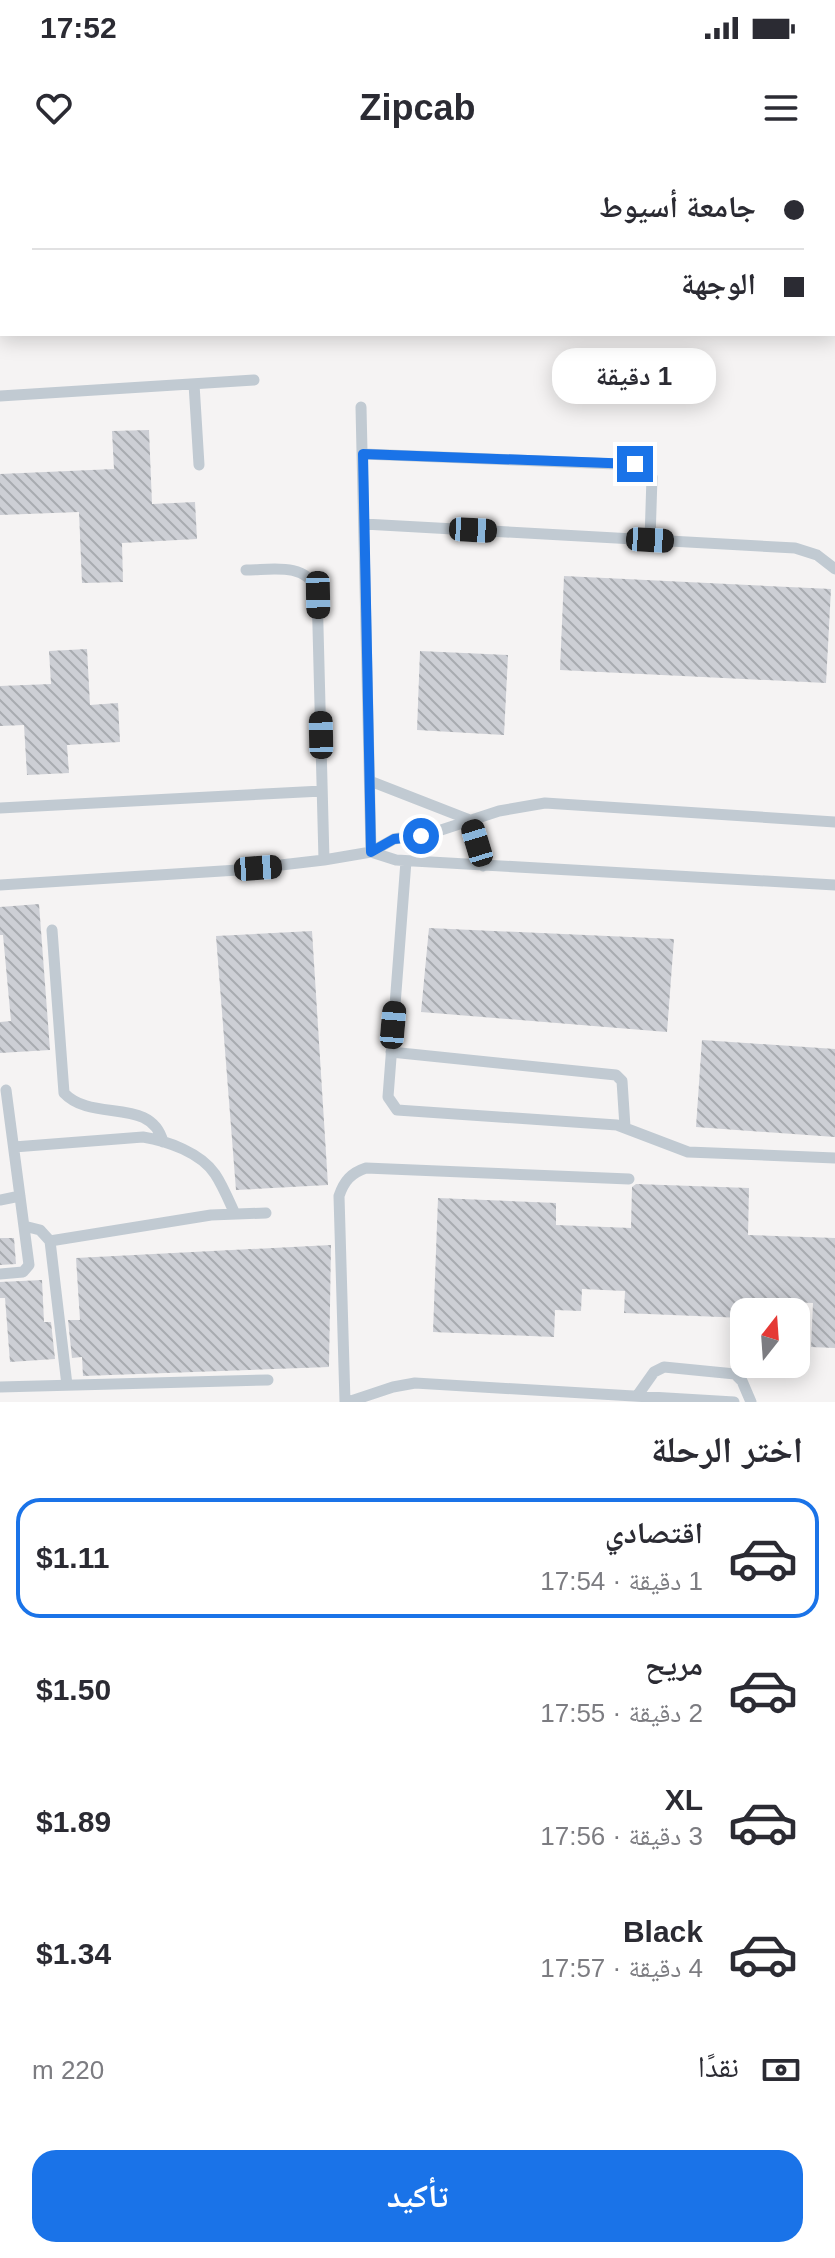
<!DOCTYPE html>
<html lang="ar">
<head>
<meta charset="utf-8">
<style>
	body { margin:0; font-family:Helvetica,"Noto Naskh Arabic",sans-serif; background:#f7f7f7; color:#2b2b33; direction:rtl; height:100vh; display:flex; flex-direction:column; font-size:30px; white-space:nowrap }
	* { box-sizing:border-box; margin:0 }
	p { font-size:26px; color:#7c7c81 }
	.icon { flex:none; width:44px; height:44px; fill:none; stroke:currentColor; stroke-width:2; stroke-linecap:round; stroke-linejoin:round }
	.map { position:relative; height:1242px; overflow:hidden; direction:ltr }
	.details { display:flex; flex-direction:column; background:#fff; flex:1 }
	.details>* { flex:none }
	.banner { position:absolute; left:0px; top:0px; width:836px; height:176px; box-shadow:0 4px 20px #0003; direction:rtl; display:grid; align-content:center; height:176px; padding:0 32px; background:#fff }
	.needle { width:52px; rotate:17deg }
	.controls { position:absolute; left:730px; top:1138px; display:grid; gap:16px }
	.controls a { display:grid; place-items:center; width:80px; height:80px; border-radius:16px; background:#fff; box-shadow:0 4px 20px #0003; font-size:40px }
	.end { position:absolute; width:36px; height:36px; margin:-18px; border:10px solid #1a73e8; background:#fff; box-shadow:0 0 0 4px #fff }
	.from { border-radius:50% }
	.bubble { position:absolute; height:56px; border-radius:24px; background:#fff; box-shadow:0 4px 20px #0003; font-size:26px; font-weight:700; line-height:56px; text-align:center; direction:rtl }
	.car { position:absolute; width:24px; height:48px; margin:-24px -12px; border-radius:10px; box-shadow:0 0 6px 2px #0007; background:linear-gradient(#222 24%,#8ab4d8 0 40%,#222 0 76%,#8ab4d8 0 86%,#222 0) }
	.banner b { display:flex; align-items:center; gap:28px; height:76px; font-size:30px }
	.banner b+b { border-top:2px solid #e1e1e2 }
	.banner i { width:20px; height:20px; background:#2b2b33 }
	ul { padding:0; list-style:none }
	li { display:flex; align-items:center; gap:24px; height:120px; margin:0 16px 12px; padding:0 16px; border:4px solid transparent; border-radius:24px }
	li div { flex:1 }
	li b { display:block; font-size:30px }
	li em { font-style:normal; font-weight:700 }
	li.selected { border-color:#1a73e8 }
	li>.icon { width:72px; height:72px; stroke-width:1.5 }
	h2 { padding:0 32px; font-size:36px; line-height:96px }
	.pay { display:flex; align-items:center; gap:20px; height:88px; padding:0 32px; font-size:30px }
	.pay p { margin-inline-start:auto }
	.primary-button { display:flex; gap:16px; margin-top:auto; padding:16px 32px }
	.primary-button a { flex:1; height:92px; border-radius:24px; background:#1a73e8; color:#fff; font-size:32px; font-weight:700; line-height:92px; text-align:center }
	.status { display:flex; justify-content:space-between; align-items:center; height:56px; padding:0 40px; background:#fff; direction:ltr }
	.status svg { height:22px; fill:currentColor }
	header { display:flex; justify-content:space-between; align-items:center; height:104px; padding:0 32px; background:#fff; font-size:36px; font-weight:700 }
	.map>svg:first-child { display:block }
</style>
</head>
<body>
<div class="status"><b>17:52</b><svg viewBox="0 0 49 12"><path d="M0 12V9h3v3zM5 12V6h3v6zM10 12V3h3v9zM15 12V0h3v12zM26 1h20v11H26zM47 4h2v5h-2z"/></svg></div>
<header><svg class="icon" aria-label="menu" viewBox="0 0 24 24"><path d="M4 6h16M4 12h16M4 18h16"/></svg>Zipcab<svg class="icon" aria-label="heart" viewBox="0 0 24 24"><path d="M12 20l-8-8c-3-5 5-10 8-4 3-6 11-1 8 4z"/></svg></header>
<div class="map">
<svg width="835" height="1242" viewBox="0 0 835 1242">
	<defs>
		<pattern id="water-ripples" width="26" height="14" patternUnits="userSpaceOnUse" patternTransform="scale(2)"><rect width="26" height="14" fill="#90daee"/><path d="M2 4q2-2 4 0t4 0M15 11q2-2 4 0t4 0" fill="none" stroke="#78b4c4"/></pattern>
		<pattern id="building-back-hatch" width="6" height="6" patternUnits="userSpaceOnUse" patternTransform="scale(2)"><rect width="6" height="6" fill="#cdcfd5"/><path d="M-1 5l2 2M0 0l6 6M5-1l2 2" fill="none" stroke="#a8abb0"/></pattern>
	</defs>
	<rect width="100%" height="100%" fill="#f5f3f3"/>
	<path fill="url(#water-ripples)" d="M 0,0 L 835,0 L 835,21 L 834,2 L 2,2 L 0,19 Z"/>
	<path fill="url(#building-back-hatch)" d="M 149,270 L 152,344 L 195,342 L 197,379 L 122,383 L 123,422 L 82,423 L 79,352 L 0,355 L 0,314 L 114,309 L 112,271 Z
		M 564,416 L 831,429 L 826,523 L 560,510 Z
		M 87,489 L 90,545 L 118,543 L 120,582 L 67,585 L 69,613 L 27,615 L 24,565 L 0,566 L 0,526 L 51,524 L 49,491 Z
		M 420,491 L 508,495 L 504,575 L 417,570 Z
		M 39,744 L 50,890 L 0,893 L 0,862 L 11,861 L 3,775 L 0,775 L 0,747 Z
		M 429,768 L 674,779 L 667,872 L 421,852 Z
		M 312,771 L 328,1025 L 236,1030 L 216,776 Z
		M 702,880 L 835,889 L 835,977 L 696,967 Z
		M 636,1024 L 749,1028 L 748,1075 L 835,1078 L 835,1188 L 811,1187 L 813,1143 L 745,1140 L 744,1158 L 624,1153 L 625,1131 L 582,1129 L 581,1151 L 555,1150 L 554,1177 L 433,1172 L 438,1038 L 556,1043 L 556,1065 L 631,1068 L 632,1027 Z
		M 0,1078 L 14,1078 L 16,1104 L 0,1105 Z
		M 331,1085 L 329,1207 L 83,1216 L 82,1197 L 72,1198 L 68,1160 L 80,1160 L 76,1098 Z
		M 42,1120 L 44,1162 L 51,1162 L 55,1199 L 10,1202 L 5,1138 L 0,1138 L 0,1122 Z"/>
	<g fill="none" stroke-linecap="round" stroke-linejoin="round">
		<path stroke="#c1cad2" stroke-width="11" d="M 194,224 L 199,305
			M 0,236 L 254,220
			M 361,247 L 371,692
			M 363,294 L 641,305 L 647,307 L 652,317 L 650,380
			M 364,364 L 795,388 L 817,395 L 835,409
			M 246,410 C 271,410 304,402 317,429 L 324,700
			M 370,621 L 470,660 L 483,706
			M 0,648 L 322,631
			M 371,692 L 396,700 L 835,725
			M 406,701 L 388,937 L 397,950 L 617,965 L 688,992 L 835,998
			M 0,725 L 238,710 L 324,700 L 371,692 L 394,679 L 435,672 L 499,651 L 545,643 L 835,662
			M 52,770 L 64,933 C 92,963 151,936 163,982
			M 391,892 L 616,915 L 622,921 L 625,967
			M 14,987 L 143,977 C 168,981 201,993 215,1014 C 223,1026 229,1041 235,1054
			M 0,1040 L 20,1036
			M 24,1066 L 40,1070 L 50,1081 L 67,1225
			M 50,1081 L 211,1055 L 266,1053
			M 0,1114 L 23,1112 L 29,1105 L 6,930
			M 0,1227 L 268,1220
			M 637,1236 L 654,1212 L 664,1207 L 735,1214 L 742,1221 L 751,1242
			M 345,1242 L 339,1036 C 344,1021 351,1013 366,1008 L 629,1019
			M 348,1242 L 393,1227 L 415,1223 L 734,1242"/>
		<path stroke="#b3c2d1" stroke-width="36" d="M 834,114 L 835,114
			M 0,124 L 2,123
			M 834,148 L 835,148
			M 0,157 L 2,157"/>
	</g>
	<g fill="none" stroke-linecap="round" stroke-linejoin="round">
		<path stroke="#1a73e8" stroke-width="10" d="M 421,676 L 394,679 L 371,692 L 363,294 L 635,304"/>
	</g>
</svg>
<div class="controls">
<a><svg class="needle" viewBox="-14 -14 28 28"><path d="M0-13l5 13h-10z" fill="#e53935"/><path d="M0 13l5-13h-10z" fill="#7c7c81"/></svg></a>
</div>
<i class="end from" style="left:421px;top:676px"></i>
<i class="end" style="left:635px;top:304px"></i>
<div class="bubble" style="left:552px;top:188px;width:164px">1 دقيقة</div>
<i class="car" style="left:473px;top:370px;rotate:93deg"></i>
<i class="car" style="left:650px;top:380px;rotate:93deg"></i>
<i class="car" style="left:318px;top:435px;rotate:179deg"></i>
<i class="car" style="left:321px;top:575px;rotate:359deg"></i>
<i class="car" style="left:477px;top:683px;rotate:343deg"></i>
<i class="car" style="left:258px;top:708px;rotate:86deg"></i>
<i class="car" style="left:393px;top:865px;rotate:5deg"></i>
<div class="banner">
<b><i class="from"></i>جامعة أسيوط</b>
<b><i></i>الوجهة</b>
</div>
</div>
<section class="details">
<h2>اختر الرحلة</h2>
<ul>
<li class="selected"><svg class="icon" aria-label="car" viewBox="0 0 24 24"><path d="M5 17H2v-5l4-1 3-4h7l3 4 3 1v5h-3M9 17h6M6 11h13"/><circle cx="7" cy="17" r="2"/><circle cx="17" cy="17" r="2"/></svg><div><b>اقتصادي</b><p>1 دقيقة · 17:54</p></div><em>$1.11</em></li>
<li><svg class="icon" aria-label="car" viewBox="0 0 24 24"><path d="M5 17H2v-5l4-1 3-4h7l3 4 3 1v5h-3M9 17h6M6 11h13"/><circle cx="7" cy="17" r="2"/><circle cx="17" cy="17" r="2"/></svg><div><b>مريح</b><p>2 دقيقة · 17:55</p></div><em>$1.50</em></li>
<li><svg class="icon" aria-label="car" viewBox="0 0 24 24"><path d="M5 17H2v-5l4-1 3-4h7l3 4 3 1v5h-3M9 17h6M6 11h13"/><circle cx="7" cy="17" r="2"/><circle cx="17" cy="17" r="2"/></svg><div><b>XL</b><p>3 دقيقة · 17:56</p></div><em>$1.89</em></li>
<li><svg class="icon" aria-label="car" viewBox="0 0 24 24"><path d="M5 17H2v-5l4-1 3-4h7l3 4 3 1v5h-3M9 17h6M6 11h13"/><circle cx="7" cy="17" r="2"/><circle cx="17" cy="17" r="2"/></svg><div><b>Black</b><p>4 دقيقة · 17:57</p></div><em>$1.34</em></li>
</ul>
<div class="pay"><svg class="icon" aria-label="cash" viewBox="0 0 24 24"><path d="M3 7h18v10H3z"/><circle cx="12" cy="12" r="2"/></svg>نقدًا<p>220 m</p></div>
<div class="primary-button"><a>تأكيد</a></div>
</section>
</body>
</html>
